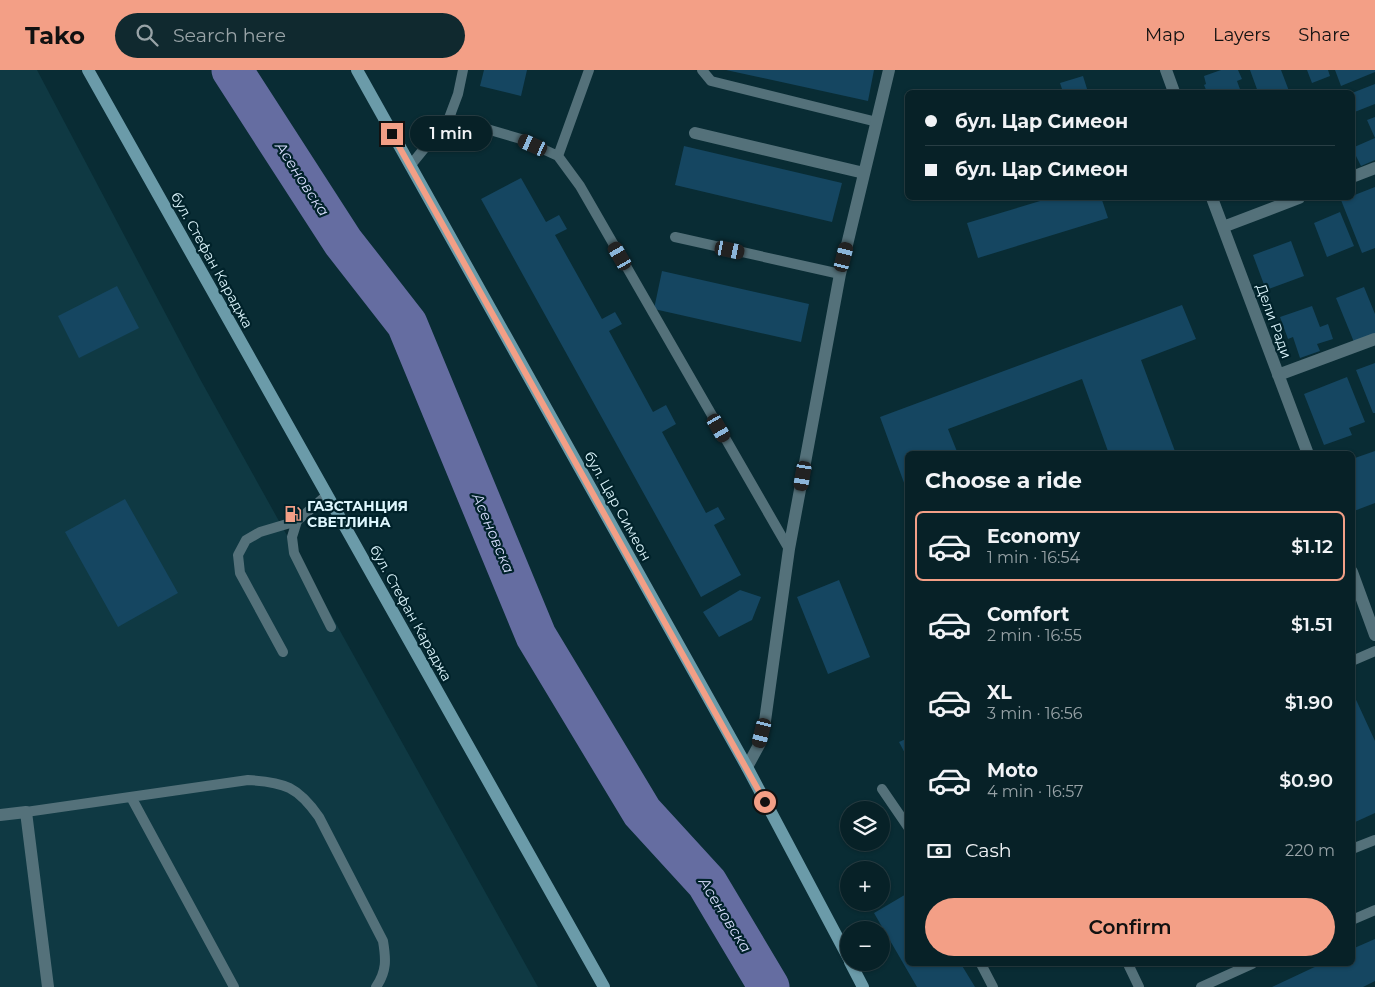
<!DOCTYPE html>
<html lang="en">
<head>
<meta charset="utf-8">
<style>
	body { margin:0; font-family:Montserrat,sans-serif; background:#10292f; color:#f1f3f6; height:100vh; display:flex; flex-direction:column; font-size:19px; white-space:nowrap }
	* { box-sizing:border-box; margin:0 }
	p { font-size:16px; color:#98a3a7 }
	.icon { flex:none; width:28px; height:28px; fill:none; stroke:currentColor; stroke-width:2; stroke-linecap:round; stroke-linejoin:round }
	.map { position:relative; flex:1; overflow:hidden }
	.drawer { position:absolute; left:905px; top:381px; width:450px; height:515px; display:flex; flex-direction:column; background:#072127; border-radius:8px; box-shadow:0 1px 4px #0004,0 0 0 1px #283e44 }
	.drawer>* { flex:none }
	.guide { position:absolute; left:905px; top:20px; width:450px; height:110px; border-radius:8px; box-shadow:0 1px 4px #0004,0 0 0 1px #283e44; display:grid; align-content:center; height:110px; padding:0 20px; background:#072127 }
	.tools { position:absolute; left:840px; top:731px; display:grid; gap:10px }
	.tools a { display:grid; place-items:center; width:50px; height:50px; border-radius:50%; background:#072127; box-shadow:0 1px 4px #0004,0 0 0 1px #283e44; font-size:25px }
	.end { position:absolute; width:22px; height:22px; margin:-11px; border:6px solid #f39f86; background:#111; box-shadow:0 0 0 2px #111 }
	.from { border-radius:50% }
	.bubble { position:absolute; height:35px; border-radius:18px; background:#072127; box-shadow:0 1px 4px #0004,0 0 0 1px #283e44; font-size:16px; font-weight:600; line-height:35px; text-align:center }
	.car { position:absolute; width:15px; height:30px; margin:-15px -8px; border-radius:6px; box-shadow:0 0 4px 1px #0007; background:linear-gradient(#222 24%,#8ab4d8 0 40%,#222 0 76%,#8ab4d8 0 86%,#222 0) }
	.guide b { display:flex; align-items:center; gap:18px; height:48px; font-size:19px }
	.guide b+b { border-top:1px solid #283e44 }
	.guide i { width:12px; height:12px; background:#f1f3f6 }
	ul { padding:0; list-style:none }
	li { display:flex; align-items:center; gap:15px; height:70px; margin:0 10px 8px; padding:0 10px; border:2px solid transparent; border-radius:8px }
	li div { flex:1 }
	li b { display:block; font-size:19px }
	li em { font-style:normal; font-weight:600 }
	li.current { border-color:#f39f86 }
	li>.icon { width:45px; height:45px; stroke-width:1.5 }
	h2 { padding:0 20px; font-size:22px; line-height:60px }
	.pay { display:flex; align-items:center; gap:12px; height:55px; padding:0 20px; font-size:19px }
	.pay p { margin-inline-start:auto }
	.primary-button { display:flex; gap:10px; margin-top:auto; padding:10px 20px }
	.primary-button a { flex:1; height:58px; border-radius:30px; background:#f39f86; color:#111; font-size:20px; font-weight:600; line-height:58px; text-align:center }
	header { display:flex; align-items:center; gap:30px; box-sizing:border-box; height:70px; padding:0 25px; background:#f39f86; color:#111 }
	header strong { font-size:24px }
	nav { display:flex; gap:28px; margin-inline-start:auto; font-size:18px }
	.search { width:350px; height:45px; background:#10292f; display:flex; align-items:center; gap:12px; box-sizing:border-box; padding:0 18px; border-radius:28px; color:#98a3a7; font-size:19px }
	.map>svg:first-child { display:block }
</style>
</head>
<body>
<header>
<strong>Tako</strong>
<div class="search"><svg class="icon" aria-label="search" viewBox="0 0 24 24"><circle cx="10" cy="10" r="6"/><path d="M15 15l6 6"/></svg>Search here</div>
<nav><a>Map</a><a>Layers</a><a>Share</a></nav>
</header>
<div class="map">
<svg width="1375" height="917" viewBox="0 0 1375 917">
	<rect width="100%" height="100%" fill="#092c34"/>
	<path fill="#0f3943" d="M 0,0 L 37,0 L 200,309 L 538,917 L 0,917 Z"/>
	<g fill="none" stroke-linecap="round" stroke-linejoin="round">
		<path stroke="#656da1" stroke-width="41" d="M 232,0 L 343,172 L 407,254 L 536,566 L 642,742 L 707,813 L 769,917"/>
	</g>
	<path fill="#154661" d="M 484,0 L 527,0 L 521,26 L 480,16 Z
		M 726,0 L 874,0 L 868,31 Z
		M 1221,0 L 1238,0 L 1242,9 L 1237,11 L 1241,22 L 1207,22 L 1204,15 L 1206,14 L 1204,6 Z
		M 1250,0 L 1281,0 L 1289,21 L 1284,22 L 1258,22 Z
		M 1307,0 L 1328,0 L 1330,6 L 1312,13 Z
		M 1335,0 L 1375,0 L 1375,2 L 1341,16 Z
		M 1083,6 L 1088,22 L 1063,22 L 1060,13 Z
		M 1375,14 L 1375,34 L 1352,43 L 1352,23 Z
		M 1375,47 L 1375,90 L 1361,96 L 1352,78 L 1375,68 L 1367,50 Z
		M 684,76 L 842,113 L 832,152 L 675,115 Z
		M 521,108 L 546,152 L 559,145 L 567,159 L 555,165 L 602,249 L 615,242 L 622,254 L 609,261 L 653,342 L 666,335 L 676,354 L 662,362 L 706,443 L 718,437 L 725,449 L 714,455 L 741,505 L 701,527 L 481,129 Z
		M 1375,117 L 1375,178 L 1362,183 L 1341,130 L 1352,128 L 1352,126 Z
		M 1050,128 L 1109,128 L 1102,130 L 1108,148 L 978,188 L 967,153 Z
		M 1340,142 L 1354,176 L 1327,187 L 1314,153 Z
		M 1291,171 L 1304,206 L 1266,220 L 1253,185 Z
		M 662,201 L 809,234 L 801,272 L 654,239 Z
		M 117,216 L 139,258 L 79,288 L 58,246 Z
		M 1364,217 L 1375,244 L 1375,264 L 1354,272 L 1336,228 Z
		M 1182,235 L 1196,269 L 1141,290 L 1176,384 L 1109,384 L 1082,309 L 948,359 L 958,384 L 908,384 L 907,421 L 880,347 Z
		M 1312,236 L 1320,257 L 1328,254 L 1333,269 L 1317,274 L 1320,281 L 1300,288 L 1293,267 L 1288,269 L 1280,247 Z
		M 1375,293 L 1375,343 L 1373,343 L 1356,300 Z
		M 1347,307 L 1365,352 L 1349,358 L 1352,365 L 1324,375 L 1304,324 Z
		M 1375,381 L 1375,433 L 1354,441 L 1352,436 L 1352,389 Z
		M 125,429 L 178,523 L 118,557 L 65,462 Z
		M 839,510 L 870,587 L 828,604 L 797,527 Z
		M 740,520 L 761,527 L 752,550 L 719,567 L 703,542 Z
		M 1352,621 L 1375,671 L 1375,743 L 1353,753 Z
		M 908,668 L 908,689 L 899,672 Z
		M 908,823 L 908,894 L 961,894 L 975,917 L 917,917 L 874,843 Z
		M 1375,869 L 1375,911 L 1363,917 L 1272,917 L 1321,894 L 1352,894 L 1352,879 Z"/>
	<g fill="none" stroke-linecap="round" stroke-linejoin="round">
		<path stroke="#54717a" stroke-width="10" d="M 702,0 L 711,11 L 877,52
			M 449,48 L 521,69 L 558,86 L 580,116 L 789,479
			M 558,86 L 589,0
			M 410,96 L 449,48 L 458,24 L 463,0
			M 675,167 L 840,204
			M 297,451 L 292,467 L 294,483 L 331,557
			M 283,582 L 240,503 L 238,485 L 246,470 L 260,462 L 297,451 L 327,425
			M 1352,591 L 1375,581
			M 882,719 L 908,757
			M 131,727 L 234,917
			M 26,742 L 248,710 C 285,712 298,717 319,747 L 383,871 C 386,889 387,901 376,917
			M 1352,779 L 1375,770
			M 1352,850 L 1375,840
			M 981,894 L 993,917
			M 1128,894 L 1139,917
			M 1201,917 L 1252,894"/>
		<path stroke="#54717a" stroke-width="12" d="M 1166,0 L 1174,22
			M 695,63 L 864,103
			M 1352,107 L 1375,98
			M 1212,128 L 1308,384
			M 1223,157 L 1299,128
			M 1278,305 L 1375,269
			M 1352,502 L 1375,565
			M 747,697 L 759,675 L 765,651 L 789,479 L 840,204 L 889,0
			M 0,745 L 26,742 L 48,917"/>
		<path stroke="#6b9ba9" stroke-width="12" d="M 88,0 L 604,917
			M 357,0 L 747,697 L 849,889
			M 850,892 L 863,917"/>
	</g>
	<g fill="none" stroke-linecap="round" stroke-linejoin="round">
		<path stroke="#f39f86" stroke-width="6" d="M 392,64 L 765,732"/>
	</g>
	<defs>
		<g id="fuel-bare" transform="scale(1.35)"><path d="M-5.5-6h7V0h2V4h1.3V-2.5L3-4.5l.8-.8L6-3V5H2.5V1h-1V6h-7ZM-4.2-4.7v3.2H.2V-4.7Z" fill="#f39f86" stroke="#00222a" stroke-width="2.5" paint-order="stroke"/></g>
	</defs>
	<g fill-rule="evenodd">
		<use href="#fuel-bare" x="293" y="444"/>
	</g>
	<g text-anchor="middle" stroke-width="4.5" stroke-linejoin="round" paint-order="stroke">
		<g font-size="14" fill="#ddf6fd" stroke="#00222a">
			<text transform="translate(212 190) rotate(61)" y="5">бул. Стефан Караджа</text>
			<text transform="translate(1274 251) rotate(70)" y="5">Дели Ради</text>
			<text transform="translate(618 436) rotate(61)" y="5">бул. Цар Симеон</text>
			<text transform="translate(411 543) rotate(61)" y="5">бул. Стефан Караджа</text>
		</g>
		<g font-size="14" font-weight="bold" fill="#ddf6fd" stroke="#00222a" text-anchor="start">
			<text x="307" y="441">ГАЗСТАНЦИЯ<tspan x="307" dy="16">СВЕТЛИНА</tspan></text>
		</g>
		<g font-size="15" font-style="italic" fill="#d6dcfc" stroke="#00222a">
			<text transform="translate(302 109) rotate(57)" y="5">Асеновска</text>
			<text transform="translate(493 463) rotate(67)" y="5">Асеновска</text>
			<text transform="translate(725 845) rotate(58)" y="5">Асеновска</text>
		</g>
	</g>
</svg>
<div class="tools">
<a><svg class="icon" aria-label="layers" viewBox="0 0 24 24"><path d="M12 4l9 5-9 5-9-5zM3 14l9 5 9-5"/></svg></a>
<a>+</a>
<a>−</a>
</div>
<i class="end from" style="left:765px;top:732px"></i>
<i class="end" style="left:392px;top:64px"></i>
<div class="bubble" style="left:410px;top:46px;width:82px">1 min</div>
<i class="car" style="left:533px;top:75px;rotate:294deg"></i>
<i class="car" style="left:730px;top:180px;rotate:102deg"></i>
<i class="car" style="left:620px;top:186px;rotate:330deg"></i>
<i class="car" style="left:844px;top:187px;rotate:14deg"></i>
<i class="car" style="left:719px;top:358px;rotate:150deg"></i>
<i class="car" style="left:803px;top:406px;rotate:190deg"></i>
<i class="car" style="left:762px;top:663px;rotate:194deg"></i>
<div class="guide">
<b><i class="from"></i>бул. Цар Симеон</b>
<b><i></i>бул. Цар Симеон</b>
</div>
<section class="drawer">
<h2>Choose a ride</h2>
<ul>
<li class="current"><svg class="icon" aria-label="car" viewBox="0 0 24 24"><path d="M5 17H2v-5l4-1 3-4h7l3 4 3 1v5h-3M9 17h6M6 11h13"/><circle cx="7" cy="17" r="2"/><circle cx="17" cy="17" r="2"/></svg><div><b>Economy</b><p>1 min · 16:54</p></div><em>$1.12</em></li>
<li><svg class="icon" aria-label="car" viewBox="0 0 24 24"><path d="M5 17H2v-5l4-1 3-4h7l3 4 3 1v5h-3M9 17h6M6 11h13"/><circle cx="7" cy="17" r="2"/><circle cx="17" cy="17" r="2"/></svg><div><b>Comfort</b><p>2 min · 16:55</p></div><em>$1.51</em></li>
<li><svg class="icon" aria-label="car" viewBox="0 0 24 24"><path d="M5 17H2v-5l4-1 3-4h7l3 4 3 1v5h-3M9 17h6M6 11h13"/><circle cx="7" cy="17" r="2"/><circle cx="17" cy="17" r="2"/></svg><div><b>XL</b><p>3 min · 16:56</p></div><em>$1.90</em></li>
<li><svg class="icon" aria-label="car" viewBox="0 0 24 24"><path d="M5 17H2v-5l4-1 3-4h7l3 4 3 1v5h-3M9 17h6M6 11h13"/><circle cx="7" cy="17" r="2"/><circle cx="17" cy="17" r="2"/></svg><div><b>Moto</b><p>4 min · 16:57</p></div><em>$0.90</em></li>
</ul>
<div class="pay"><svg class="icon" aria-label="cash" viewBox="0 0 24 24"><path d="M3 7h18v10H3z"/><circle cx="12" cy="12" r="2"/></svg>Cash<p>220 m</p></div>
<div class="primary-button"><a>Confirm</a></div>
</section>
</div>
</body>
</html>
